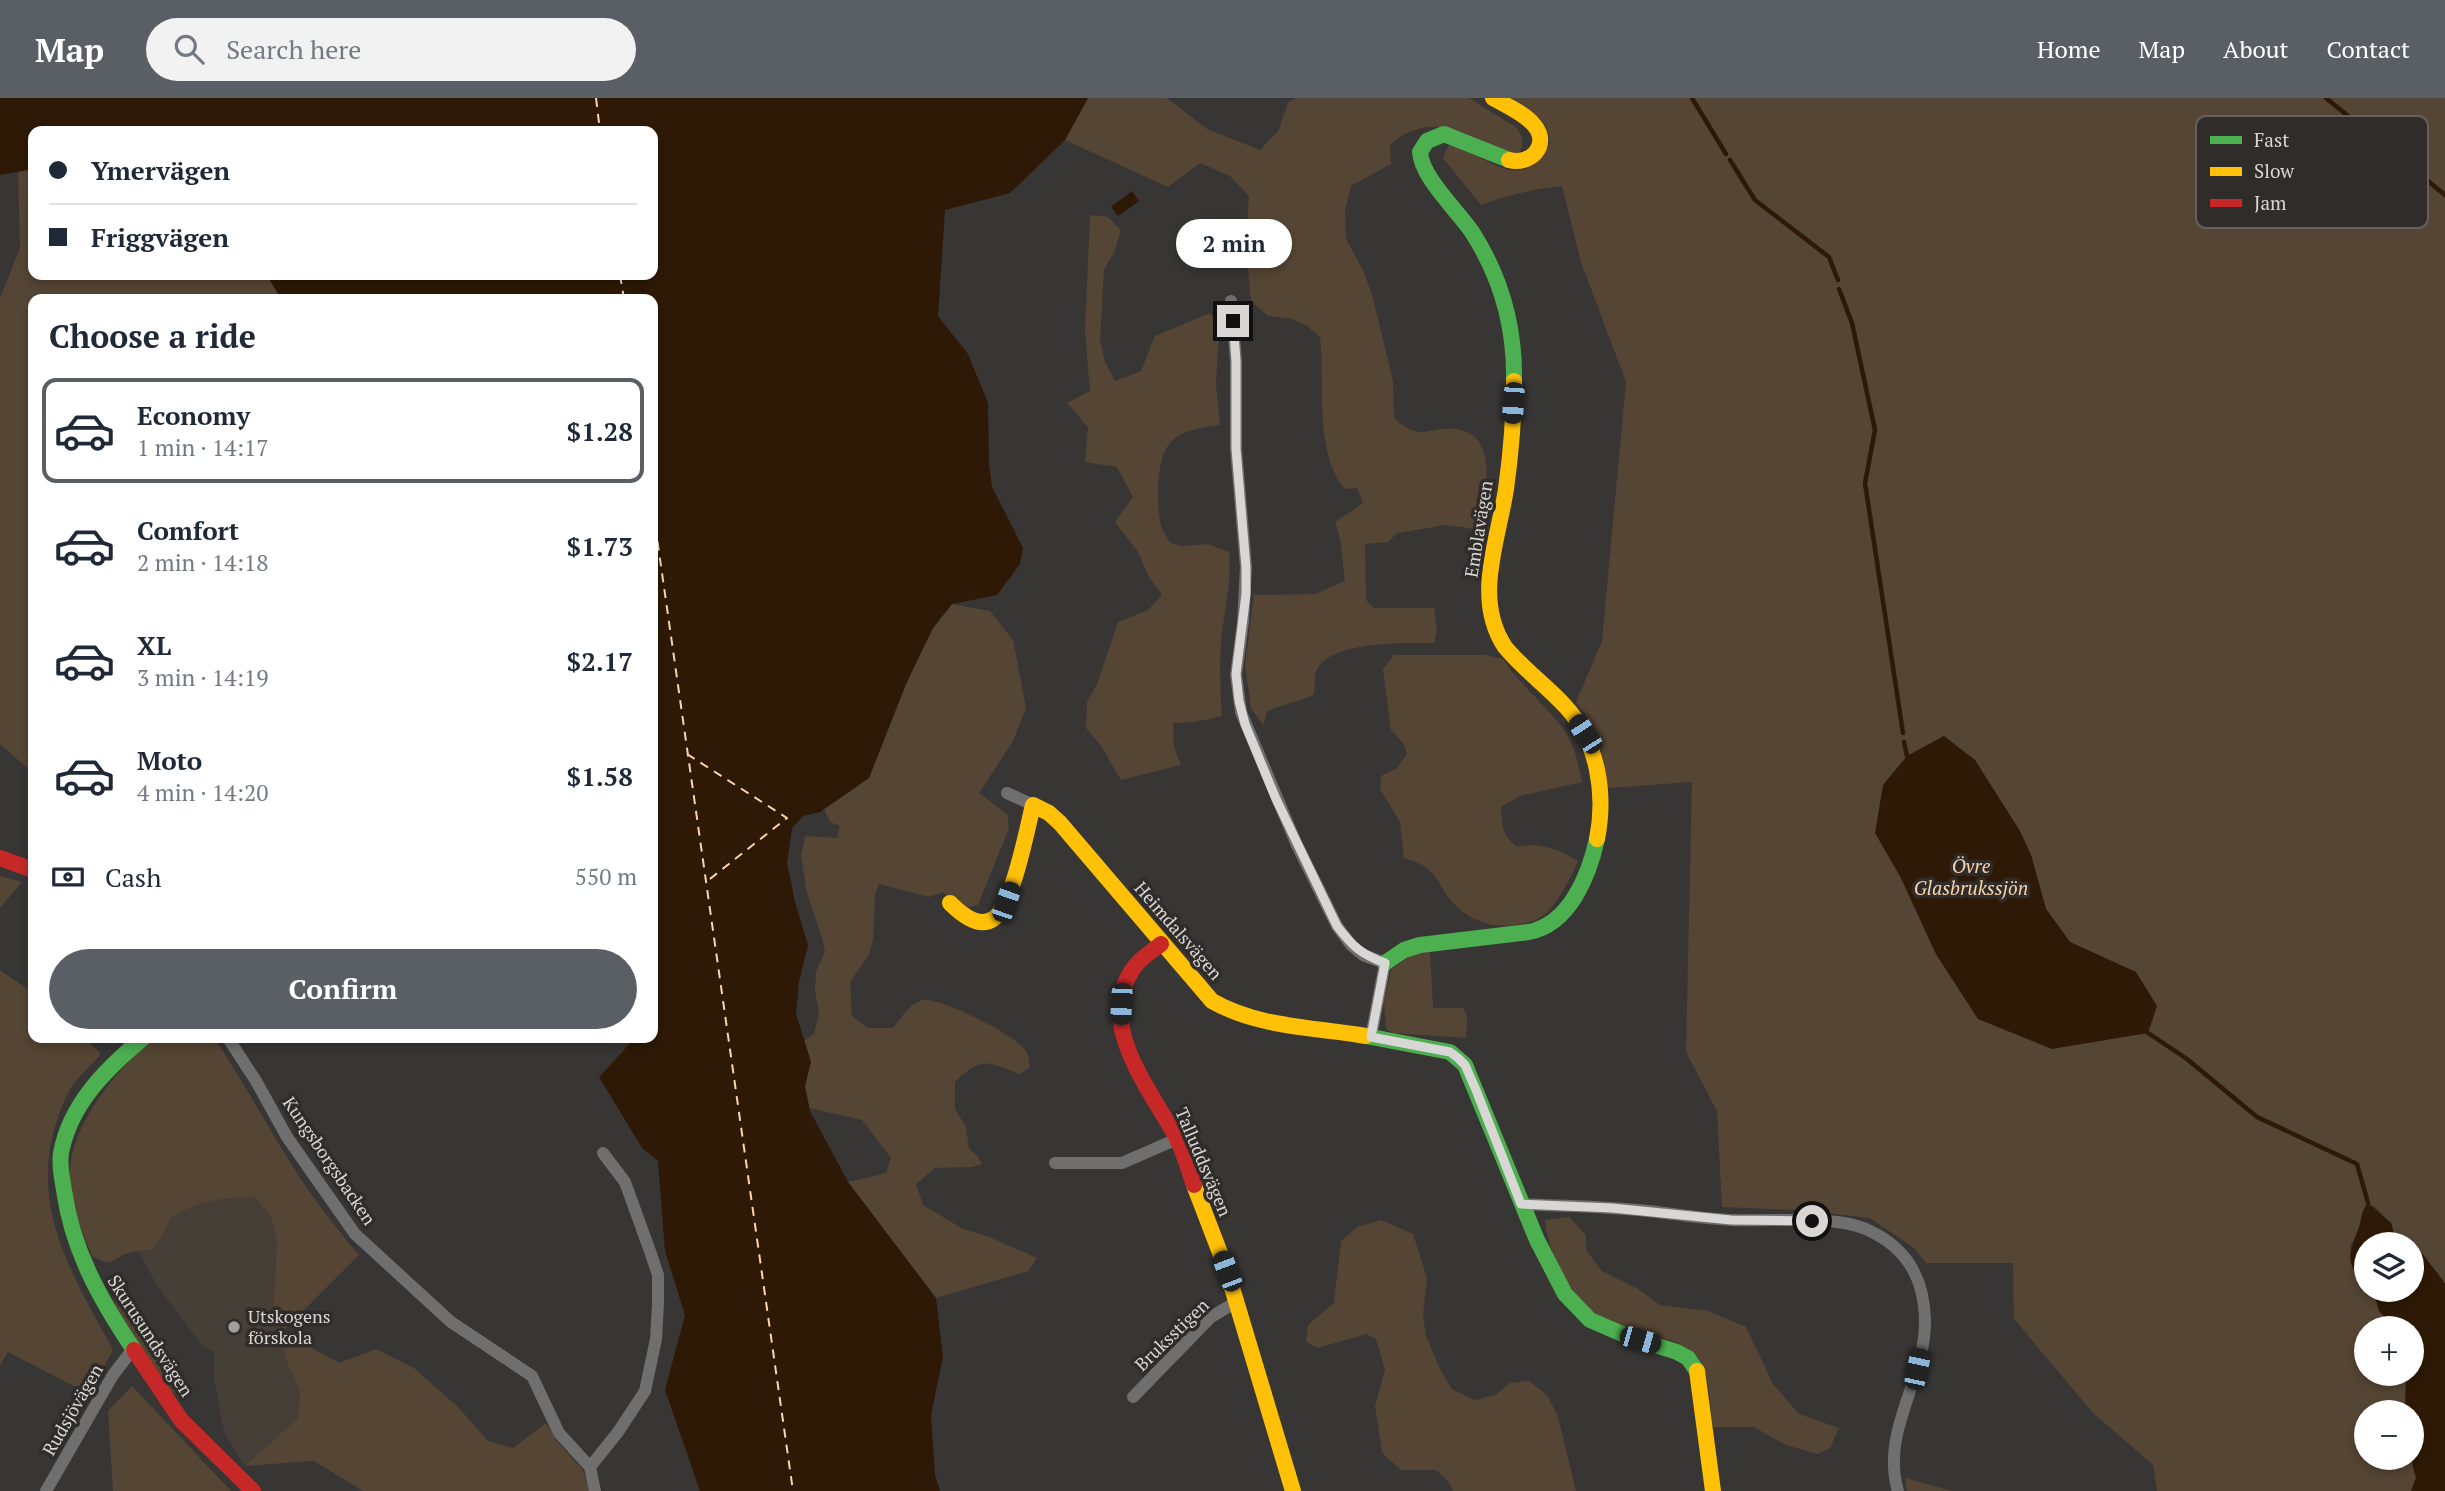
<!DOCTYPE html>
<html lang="en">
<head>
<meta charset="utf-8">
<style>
	body { margin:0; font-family:"PT Serif",serif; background:#f2f2f3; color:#1f2937; height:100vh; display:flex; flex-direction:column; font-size:26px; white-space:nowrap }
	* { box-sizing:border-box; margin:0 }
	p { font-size:23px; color:#747a83 }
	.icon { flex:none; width:38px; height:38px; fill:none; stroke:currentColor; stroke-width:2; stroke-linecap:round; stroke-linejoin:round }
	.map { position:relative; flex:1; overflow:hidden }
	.panel { position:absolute; left:28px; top:196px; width:630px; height:749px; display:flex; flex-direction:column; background:#fff; border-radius:14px; box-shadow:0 4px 10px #0003 }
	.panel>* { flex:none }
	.guide { position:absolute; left:28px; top:28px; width:630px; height:154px; border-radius:14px; box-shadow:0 4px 10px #0003; display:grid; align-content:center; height:154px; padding:0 21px; background:#fff }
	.buttons { position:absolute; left:2354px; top:1134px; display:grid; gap:14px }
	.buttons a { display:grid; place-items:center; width:70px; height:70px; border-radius:50%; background:#fff; box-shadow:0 4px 10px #0003; font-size:35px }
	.end { position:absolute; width:32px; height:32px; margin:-16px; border:9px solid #d9d7d5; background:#111; box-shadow:0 0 0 4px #111 }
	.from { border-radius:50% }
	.bubble { position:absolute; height:49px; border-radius:24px; background:#fff; box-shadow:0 4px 10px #0003; font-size:23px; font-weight:700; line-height:49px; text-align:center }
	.car { position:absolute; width:21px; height:42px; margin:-21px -10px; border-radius:9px; box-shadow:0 0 5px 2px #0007; background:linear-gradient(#222 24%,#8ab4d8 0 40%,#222 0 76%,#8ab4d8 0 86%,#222 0) }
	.guide b { display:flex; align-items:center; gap:24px; height:66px; font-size:26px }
	.guide b+b { border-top:2px solid #e0e1e3 }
	.guide i { width:18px; height:18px; background:#1f2937 }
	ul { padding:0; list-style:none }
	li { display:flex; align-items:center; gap:21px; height:105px; margin:0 14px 10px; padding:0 7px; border:4px solid transparent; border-radius:14px }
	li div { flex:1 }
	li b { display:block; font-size:26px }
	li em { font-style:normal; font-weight:700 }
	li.on { border-color:#5a5e65 }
	li>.icon { width:63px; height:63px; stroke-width:1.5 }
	h2 { padding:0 21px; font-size:32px; line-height:84px }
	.pay { display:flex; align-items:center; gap:18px; height:77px; padding:0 21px; font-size:26px }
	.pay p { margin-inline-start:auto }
	.cta { display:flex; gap:14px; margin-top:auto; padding:14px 21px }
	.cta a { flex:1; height:80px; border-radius:42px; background:#5a5e65; color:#fff; font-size:28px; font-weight:700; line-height:80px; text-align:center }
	header { display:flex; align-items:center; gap:42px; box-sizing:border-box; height:98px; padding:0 35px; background:#5a5e65; color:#fff }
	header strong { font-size:33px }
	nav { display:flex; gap:38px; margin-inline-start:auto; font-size:24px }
	.search { width:490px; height:63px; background:#f2f2f3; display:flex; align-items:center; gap:18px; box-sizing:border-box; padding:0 24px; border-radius:38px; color:#747a83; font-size:26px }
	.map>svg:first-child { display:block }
</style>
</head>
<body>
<header>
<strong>Map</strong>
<div class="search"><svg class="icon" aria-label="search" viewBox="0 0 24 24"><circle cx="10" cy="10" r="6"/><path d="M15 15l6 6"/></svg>Search here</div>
<nav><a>Home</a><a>Map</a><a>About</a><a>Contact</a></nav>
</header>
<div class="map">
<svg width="2445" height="1393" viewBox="0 0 2445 1393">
	<rect width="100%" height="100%" fill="#383634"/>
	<path fill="#453f37" d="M 255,1099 L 271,1119 L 277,1142 L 273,1218 L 281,1234 L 287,1266 L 300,1293 L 298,1320 L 245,1368 L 224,1334 L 214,1280 L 214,1254 L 203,1249 L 158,1189 L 138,1153 L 151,1152 L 162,1139 L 172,1118 L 199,1106 L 222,1101 Z"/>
	<path fill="#554534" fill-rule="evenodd" d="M 1088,0 L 1167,0 L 1207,31 L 1260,52 L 1278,33 L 1288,5 L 1296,0 L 1469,0 L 1517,30 L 1522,39 L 1522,49 L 1519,55 L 1511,57 C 1467,37 1435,11 1390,46 L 1391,66 L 1351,88 L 1345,112 L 1346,141 L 1363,172 L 1372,196 L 1393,283 L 1394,320 C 1423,347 1431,325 1461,332 C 1500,341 1486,405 1476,431 L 1446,427 L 1397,435 L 1388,444 L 1365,446 L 1366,502 L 1374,510 L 1434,510 L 1437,533 L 1434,545 C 1407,545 1327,542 1316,574 C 1314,581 1315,590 1314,596 C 1299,605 1282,605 1267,614 L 1263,627 L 1251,610 L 1245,567 L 1254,497 L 1315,496 L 1345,483 C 1342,462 1343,444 1335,425 C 1344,416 1354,413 1363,405 L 1357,390 L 1345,391 C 1314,355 1325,285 1320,239 L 1307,228 L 1292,221 L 1268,218 L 1251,203 L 1246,148 L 1249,98 L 1230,78 L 1200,65 L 1168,89 L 1065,42 Z
		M 1501,0 L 2445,0 L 2445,1186 L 2422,1155 L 2416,1154 L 2408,1143 L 2397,1146 L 2391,1125 L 2374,1108 L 2363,1112 L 2359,1130 L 2350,1149 L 2355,1175 L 2366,1192 L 2375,1198 L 2379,1213 L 2395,1230 L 2366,1230 L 2366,1276 L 2407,1276 L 2405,1314 L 2366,1314 L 2366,1360 L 2411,1360 L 2416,1380 L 2411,1393 L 2157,1393 L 2153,1367 L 2093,1315 L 2014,1221 L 2013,1165 L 1926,1165 L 1914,1150 L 1870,1120 L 1799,1112 L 1722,1109 L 1717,1013 L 1686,954 L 1692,684 L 1607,690 C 1604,654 1598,632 1576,604 L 1602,543 L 1626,284 L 1581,164 L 1562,88 C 1533,91 1508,97 1481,107 L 1443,60 L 1449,47 C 1490,57 1521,100 1550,45 L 1546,28 L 1535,17 ZM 2020,733 L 2031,757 L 2046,811 L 2070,844 L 2135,874 L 1978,921 L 1936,856 L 1901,780 Z
		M 33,71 L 33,177 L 267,177 L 281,201 L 33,201 L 33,675 L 0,646 L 0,200 L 20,150 L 18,73 Z
		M 1090,117 L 1108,119 L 1121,132 L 1114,155 L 1104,171 L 1100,242 L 1105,264 L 1115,283 L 1141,273 L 1155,238 L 1210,215 L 1219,231 L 1216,286 L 1220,327 C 1203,330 1182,331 1170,345 C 1155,362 1156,411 1162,431 C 1164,435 1168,441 1170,445 L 1183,448 L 1208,446 L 1229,454 C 1232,482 1225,508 1222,535 C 1219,563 1220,590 1222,618 L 1195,624 L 1173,625 L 1174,649 L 1181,667 L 1121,682 L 1101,648 L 1086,630 L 1087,604 L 1097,586 L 1118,524 L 1148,512 L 1162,497 L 1148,477 L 1138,454 L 1115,424 L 1133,399 L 1117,369 L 1085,364 L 1088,329 L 1067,305 L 1090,293 L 1085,234 Z
		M 952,506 L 990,513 L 1013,542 L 1026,610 L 1013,643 L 979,695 L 1007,716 L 1009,730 L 978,807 L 964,810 L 943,794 L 929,799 L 879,786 L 875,796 L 873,842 L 869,856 L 850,884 L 852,918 L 868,930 L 893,930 C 901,920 911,903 925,902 C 942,900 1017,938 1026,953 C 1029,957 1029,964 1030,969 L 1019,976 C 989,963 979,959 955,984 L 955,1011 L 966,1029 L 969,1051 L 977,1057 L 982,1066 L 972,1069 L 935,1070 L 916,1086 L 923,1107 L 963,1131 L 987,1138 L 1037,1160 L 1028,1173 L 936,1200 L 848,1084 L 886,1075 L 891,1060 L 862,1022 L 809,1010 L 805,988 L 811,964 L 804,943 L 814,936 L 819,915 L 815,893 L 816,874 L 825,854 L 822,840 L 807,795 L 801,758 L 805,738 L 837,740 L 840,728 L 830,724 L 824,711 L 869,680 L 918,557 L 933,530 Z
		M 1394,557 L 1485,557 L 1503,561 C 1520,588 1546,606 1564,632 C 1575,647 1578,666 1582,684 L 1520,698 L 1501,709 C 1502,728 1502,737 1517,749 C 1540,744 1557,751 1578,763 C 1573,776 1555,810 1544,817 C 1518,833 1484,831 1462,813 C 1435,792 1444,771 1404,760 L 1400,724 L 1380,691 L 1381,678 L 1397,670 L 1407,656 L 1403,645 L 1391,632 L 1383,571 Z
		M 0,778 L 22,784 L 0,810 Z
		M 1430,852 L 1433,910 L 1463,910 L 1467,918 L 1466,940 L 1393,935 L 1386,931 L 1384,906 L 1391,872 L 1409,858 Z
		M 0,872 L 33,895 L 33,940 L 84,940 L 101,956 C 91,968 76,980 69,993 C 20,1093 65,1164 113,1252 L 89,1296 L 8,1254 L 0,1267 Z
		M 154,940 L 214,940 C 239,976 259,1014 282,1051 C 304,1089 331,1124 359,1157 L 282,1234 L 339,1265 L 376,1251 L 414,1270 L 459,1310 L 488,1343 L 513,1350 L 546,1325 L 556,1342 L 583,1372 L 589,1393 L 363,1393 L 314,1363 L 245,1368 L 298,1320 L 300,1293 L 287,1266 L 281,1234 L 273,1218 L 277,1142 L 271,1119 L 255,1099 L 222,1101 L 199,1106 L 172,1118 L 162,1139 L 151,1152 C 143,1153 135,1153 128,1155 C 109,1162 116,1170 92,1158 C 82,1134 71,1107 70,1080 C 68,1029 117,971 154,940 Z
		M 1569,1119 L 1586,1137 L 1586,1152 L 1602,1173 L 1638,1191 L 1660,1207 L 1708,1213 L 1746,1229 L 1773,1286 L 1799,1316 L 1839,1330 L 1830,1350 L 1817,1356 L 1786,1347 L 1754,1329 L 1713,1329 C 1710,1309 1710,1270 1695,1256 C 1681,1242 1659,1240 1640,1234 C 1630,1232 1619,1229 1609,1224 C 1575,1208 1548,1159 1545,1122 Z
		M 1381,1122 L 1413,1136 L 1427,1180 L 1423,1216 L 1426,1238 L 1440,1271 L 1452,1291 L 1474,1302 L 1495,1297 L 1510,1285 L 1529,1283 L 1547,1297 L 1558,1319 L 1576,1393 L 1453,1393 L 1448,1383 L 1436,1372 L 1401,1372 L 1382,1355 L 1375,1308 L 1385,1272 L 1376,1241 L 1366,1236 L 1318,1250 L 1306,1244 L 1308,1227 L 1334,1205 L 1341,1143 L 1357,1129 Z
		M 125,1184 L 127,1186 L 117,1193 L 177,1291 L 187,1286 L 187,1292 L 179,1298 L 169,1292 L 117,1214 L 112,1193 Z
		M 132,1288 L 231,1393 L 113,1393 L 108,1313 Z
		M 1905,1380 L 1952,1393 L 1907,1393 Z"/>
	<path fill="#2d1905" d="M 0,0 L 1088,0 L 1065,42 L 1010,95 L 945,112 L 938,218 L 968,256 L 988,305 L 989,366 L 992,389 L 1023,450 L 1020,466 L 997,497 L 952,506 L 933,530 L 905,588 L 869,680 L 820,714 L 803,718 L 792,730 L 787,765 L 795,804 L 808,847 L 799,884 L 796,916 L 811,964 L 805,988 L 810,1013 L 848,1084 L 936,1200 L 943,1259 L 931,1317 L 935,1377 L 940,1393 L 700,1393 L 665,1292 L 685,1217 L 665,1153 L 658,1063 L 642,1050 L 599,979 L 635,940 L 653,940 L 653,201 L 281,201 L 267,177 L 653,177 L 653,33 L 33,33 L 33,71 L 0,77 Z
		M 1132,93 L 1139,103 L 1118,118 L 1111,109 Z
		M 1944,638 L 1975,662 L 2020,733 L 2031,757 L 2046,811 L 2070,844 L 2136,874 L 2157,908 L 2148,935 L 2052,951 L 1978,921 L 1936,856 L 1901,780 L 1875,735 L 1883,687 L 1907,658 Z
		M 2368,1105 L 2391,1125 L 2397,1146 L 2366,1146 L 2366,1189 C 2345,1164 2348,1159 2358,1132 C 2362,1122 2361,1113 2368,1105 Z
		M 2412,1148 L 2416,1154 L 2422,1155 C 2430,1167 2437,1173 2445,1186 L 2445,1393 L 2411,1393 L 2416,1380 L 2411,1360 L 2412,1314 L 2405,1314 L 2406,1277 L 2412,1276 L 2412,1230 L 2395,1230 L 2379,1213 L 2375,1198 L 2369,1192 L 2412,1192 Z"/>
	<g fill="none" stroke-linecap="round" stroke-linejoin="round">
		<path stroke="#2d1905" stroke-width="4.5" d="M 1692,0 L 1726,56
			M 2326,0 L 2445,97
			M 1730,62 L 1755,102 L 1829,159 L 1838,182
			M 1839,191 L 1852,225 L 1875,332 L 1865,385 L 1903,635
			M 1904,644 L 1907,658
			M 2148,935 L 2187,961 L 2257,1019 L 2357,1066 L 2368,1105"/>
		<path stroke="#fbd4ae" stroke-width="2" stroke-dasharray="9 7" stroke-linecap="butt" d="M 596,0 L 600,33
			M 620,177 L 624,201
			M 653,412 L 793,1393
			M 687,656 L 787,720 L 706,784"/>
		<path stroke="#706f6f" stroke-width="12" d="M 1231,203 L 1236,263 L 1236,351 L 1246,469 L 1243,524 L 1236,577 L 1241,614 L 1296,745 L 1337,828 L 1351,847 L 1363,857 L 1385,865 L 1371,939
			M 1007,695 L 1033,707
			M 228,940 L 256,983 L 287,1039 L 355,1136 L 451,1224 L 532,1278 L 559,1335 L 590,1369
			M 1055,1065 L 1122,1065 L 1177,1041
			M 1521,1106 C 1563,1108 1606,1108 1648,1113 C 1677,1116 1705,1121 1733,1122 C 1771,1124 1837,1116 1870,1133 C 1908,1151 1924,1181 1925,1222 C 1926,1282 1880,1333 1898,1393
			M 1133,1299 L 1211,1219 L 1238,1203
			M 46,1393 L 113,1277 L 133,1251
			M 595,1393 L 590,1369 L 618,1334 L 645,1293 L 656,1241 L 658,1206 L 658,1177 L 651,1156 L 625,1084 L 603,1055"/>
		<path stroke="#4caf50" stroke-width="16" d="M 1509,62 L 1444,36 L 1427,43 L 1420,54 C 1421,79 1458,113 1472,134 C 1501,179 1515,230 1514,283
			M 1385,865 L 1404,852 L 1420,847 L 1529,834 C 1570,826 1589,777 1597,741
			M 1366,938 L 1450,954 L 1465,967 L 1537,1142 L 1565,1196 L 1590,1222 L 1627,1238 L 1677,1254 L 1688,1260 L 1697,1273
			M 134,1252 C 101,1203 72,1152 64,1092 C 62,1080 59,1067 61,1055 C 70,1006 106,971 143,940"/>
		<path stroke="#ffc107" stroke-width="16" d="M 1493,0 C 1507,8 1524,15 1534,27 C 1551,47 1530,68 1509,62
			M 1514,283 C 1514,319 1511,355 1506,391 C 1498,443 1473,501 1505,549 C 1523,571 1547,588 1566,609 C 1598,644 1606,696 1597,741
			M 950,805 C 960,815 978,831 993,821 C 1013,807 1027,731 1033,707 L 1049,715 L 1060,725 L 1212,903 C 1259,930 1315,929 1366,938
			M 1194,1087 L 1227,1173 L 1293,1393
			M 1697,1273 L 1713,1393"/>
		<path stroke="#c62828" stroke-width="16" d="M 0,760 L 33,772
			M 1161,846 C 1151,854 1140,860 1133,871 C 1095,924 1149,990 1175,1037 C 1183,1052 1188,1070 1194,1087
			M 134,1252 L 181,1322 L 253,1393"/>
	</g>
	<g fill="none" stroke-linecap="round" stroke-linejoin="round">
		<path stroke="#d9d7d5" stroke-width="9" d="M 1233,223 L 1236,263 L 1236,351 L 1246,469 L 1246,496 L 1236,576 L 1239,603 L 1245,626 L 1276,701 L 1337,828 C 1353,849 1361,856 1385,865 L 1371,939 L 1450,954 L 1458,960 L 1465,967 L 1476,992 L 1521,1106 L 1612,1110 L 1731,1122 L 1812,1123"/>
	</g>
	<circle fill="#a19f9d" stroke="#2f2c29" stroke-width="2.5" cx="234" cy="1229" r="7"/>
	<g text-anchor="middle" stroke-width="7" stroke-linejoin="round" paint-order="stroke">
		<g font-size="18" fill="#d9d7d5" stroke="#2f2c29">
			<text transform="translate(1479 431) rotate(-81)" y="6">Emblavägen</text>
			<text transform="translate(1178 833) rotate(49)" y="6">Heimdalsvägen</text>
			<text transform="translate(329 1063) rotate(56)" y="6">Kungsborgsbacken</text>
			<text transform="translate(1203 1064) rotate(67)" y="6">Talluddsvägen</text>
			<text transform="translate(1172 1237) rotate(-44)" y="6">Bruksstigen</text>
			<text transform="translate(150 1238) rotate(57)" y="6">Skurusundsvägen</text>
			<text transform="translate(73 1312) rotate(-60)" y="6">Rudsjövägen</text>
		</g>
		<g font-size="18" fill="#d9d7d5" stroke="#2f2c29" text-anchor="start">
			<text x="248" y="1225">Utskogens<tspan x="248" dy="21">förskola</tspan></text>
		</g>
		<g font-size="19" font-style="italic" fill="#fbd4ae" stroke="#2f2c29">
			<text x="1971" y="775">Övre<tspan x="1971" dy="22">Glasbrukssjön</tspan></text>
		</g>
	</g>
	<rect x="2196" y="18" width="232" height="112" rx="10" fill="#2f2c29" stroke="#625f5d" stroke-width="2"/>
	<rect x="2210" y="38" width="32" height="8" fill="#4caf50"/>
	<rect x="2210" y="69" width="32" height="9" fill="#ffc107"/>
	<rect x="2210" y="101" width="32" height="8" fill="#c62828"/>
	<g font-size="19" fill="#d9d7d5">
		<text x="2254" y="49">Fast</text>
		<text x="2254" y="80">Slow</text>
		<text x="2254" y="112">Jam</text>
	</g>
</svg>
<div class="buttons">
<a><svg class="icon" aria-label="layers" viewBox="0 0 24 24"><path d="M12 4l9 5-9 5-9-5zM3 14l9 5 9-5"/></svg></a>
<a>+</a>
<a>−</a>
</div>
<i class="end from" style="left:1812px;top:1123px"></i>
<i class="end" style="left:1233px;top:223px"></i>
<div class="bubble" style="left:1176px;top:121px;width:116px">2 min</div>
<i class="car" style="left:1513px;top:305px;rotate:184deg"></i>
<i class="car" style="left:1585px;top:636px;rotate:327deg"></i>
<i class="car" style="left:1006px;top:804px;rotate:19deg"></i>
<i class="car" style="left:1121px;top:906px;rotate:183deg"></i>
<i class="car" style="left:1227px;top:1173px;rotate:339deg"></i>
<i class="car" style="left:1640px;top:1242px;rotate:106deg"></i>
<i class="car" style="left:1917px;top:1271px;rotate:12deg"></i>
<div class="guide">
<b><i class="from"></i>Ymervägen</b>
<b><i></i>Friggvägen</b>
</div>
<section class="panel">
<h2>Choose a ride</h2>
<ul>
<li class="on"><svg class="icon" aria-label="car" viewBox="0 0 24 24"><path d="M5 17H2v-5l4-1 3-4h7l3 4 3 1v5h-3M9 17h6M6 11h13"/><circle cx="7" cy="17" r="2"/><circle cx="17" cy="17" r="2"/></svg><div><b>Economy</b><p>1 min · 14:17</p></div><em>$1.28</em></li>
<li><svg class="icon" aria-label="car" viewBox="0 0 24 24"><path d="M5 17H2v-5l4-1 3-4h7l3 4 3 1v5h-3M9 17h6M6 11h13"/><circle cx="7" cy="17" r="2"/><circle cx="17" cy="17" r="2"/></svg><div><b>Comfort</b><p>2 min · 14:18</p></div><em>$1.73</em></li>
<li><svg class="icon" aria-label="car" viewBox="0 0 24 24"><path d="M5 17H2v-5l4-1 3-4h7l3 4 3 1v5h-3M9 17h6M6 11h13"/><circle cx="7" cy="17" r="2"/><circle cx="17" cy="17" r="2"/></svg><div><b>XL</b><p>3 min · 14:19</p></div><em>$2.17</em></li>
<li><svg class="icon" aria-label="car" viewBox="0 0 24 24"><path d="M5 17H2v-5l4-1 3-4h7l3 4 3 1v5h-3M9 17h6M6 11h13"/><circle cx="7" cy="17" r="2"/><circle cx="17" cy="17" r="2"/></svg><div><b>Moto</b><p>4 min · 14:20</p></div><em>$1.58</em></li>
</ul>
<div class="pay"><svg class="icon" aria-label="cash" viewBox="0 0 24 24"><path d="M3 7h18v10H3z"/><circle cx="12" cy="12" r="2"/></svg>Cash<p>550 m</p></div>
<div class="cta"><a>Confirm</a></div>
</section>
</div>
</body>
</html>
